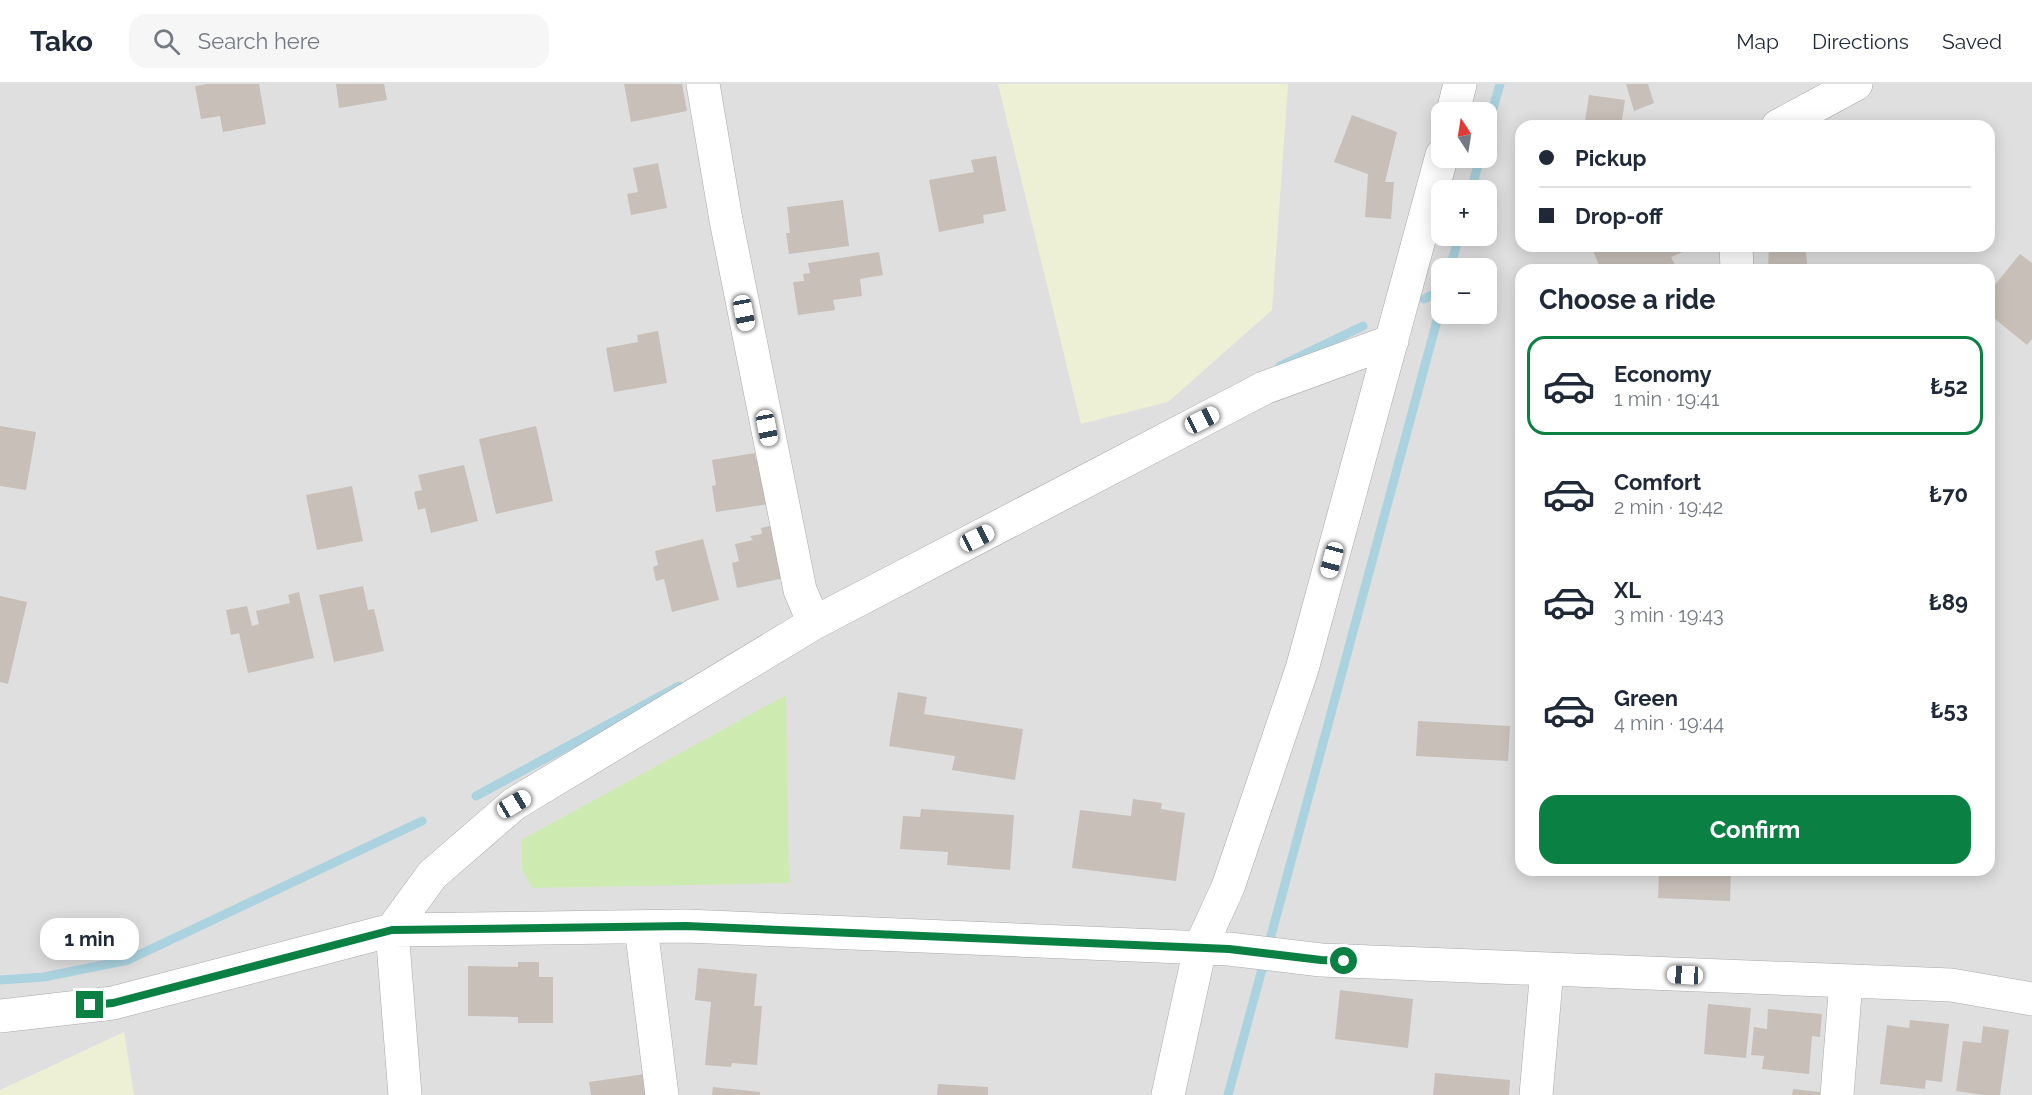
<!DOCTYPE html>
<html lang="en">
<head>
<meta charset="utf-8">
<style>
	body { margin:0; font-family:Raleway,sans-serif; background:#f6f6f7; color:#1f2937; height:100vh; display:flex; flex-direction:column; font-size:22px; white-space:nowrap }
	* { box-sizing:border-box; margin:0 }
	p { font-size:20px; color:#747a83 }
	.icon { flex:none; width:33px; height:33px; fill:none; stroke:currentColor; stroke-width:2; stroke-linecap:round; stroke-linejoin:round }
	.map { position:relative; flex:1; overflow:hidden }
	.drawer { position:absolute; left:1515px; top:180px; width:480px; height:612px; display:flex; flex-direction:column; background:#fff; border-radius:18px; box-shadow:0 3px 15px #0003 }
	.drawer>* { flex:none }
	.guide { position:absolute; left:1515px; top:36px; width:480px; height:132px; border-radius:18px; box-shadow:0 3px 15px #0003; display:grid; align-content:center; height:132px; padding:0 24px; background:#fff }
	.needle { width:39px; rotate:348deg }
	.tools { position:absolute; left:1431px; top:18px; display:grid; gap:12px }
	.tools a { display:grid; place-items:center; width:66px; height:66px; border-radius:12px; background:#fff; box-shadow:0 3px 15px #0003; font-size:30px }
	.end { position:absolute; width:27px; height:27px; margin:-14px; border:8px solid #0b8043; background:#fff; box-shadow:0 0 0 3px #fff }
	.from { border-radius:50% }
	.bubble { position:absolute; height:42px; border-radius:18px; background:#fff; box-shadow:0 3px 15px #0003; font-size:20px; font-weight:700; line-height:42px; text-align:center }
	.car { position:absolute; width:18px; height:36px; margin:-18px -9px; border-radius:8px; box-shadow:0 0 4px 2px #0007; background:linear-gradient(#fff 24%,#345 0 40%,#fff 0 76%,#345 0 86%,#fff 0) }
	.guide b { display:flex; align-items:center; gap:21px; height:57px; font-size:22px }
	.guide b+b { border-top:2px solid #e0e1e3 }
	.guide i { width:15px; height:15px; background:#1f2937 }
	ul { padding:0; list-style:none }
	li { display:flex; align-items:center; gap:18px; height:99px; margin:0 12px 9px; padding:0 12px; border:3px solid transparent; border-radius:18px }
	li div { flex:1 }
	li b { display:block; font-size:22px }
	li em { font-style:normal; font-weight:700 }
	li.on { border-color:#0b8043 }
	li>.icon { width:54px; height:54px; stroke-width:1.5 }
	h2 { padding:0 24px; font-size:27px; line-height:72px }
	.cta { display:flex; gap:12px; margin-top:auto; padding:12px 24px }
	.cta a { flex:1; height:69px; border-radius:18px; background:#0b8043; color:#fff; font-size:24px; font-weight:700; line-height:69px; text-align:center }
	header { display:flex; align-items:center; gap:36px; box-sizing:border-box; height:84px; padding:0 30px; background:#fff; border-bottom:2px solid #e0e1e3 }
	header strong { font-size:28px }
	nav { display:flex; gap:33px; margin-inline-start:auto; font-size:21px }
	.search { width:420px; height:54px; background:#f6f6f7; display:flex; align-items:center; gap:15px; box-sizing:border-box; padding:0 21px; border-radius:18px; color:#747a83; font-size:22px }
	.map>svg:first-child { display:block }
</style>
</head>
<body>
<header>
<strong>Tako</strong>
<div class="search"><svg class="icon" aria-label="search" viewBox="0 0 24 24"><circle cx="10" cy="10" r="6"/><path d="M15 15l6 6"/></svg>Search here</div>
<nav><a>Map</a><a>Directions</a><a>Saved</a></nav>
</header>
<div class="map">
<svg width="2032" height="1011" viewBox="0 0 2032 1011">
	<rect width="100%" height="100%" fill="#f2efe9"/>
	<path fill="#e0dfdf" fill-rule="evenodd" d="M 0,0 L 2032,0 L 2032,1011 L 0,1011 ZM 1442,28 L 1486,28 L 1486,74 L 1442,74 ZM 1521,42 L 1989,42 L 1989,162 L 1521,162 ZM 1442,106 L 1486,106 L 1486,152 L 1442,152 ZM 1442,184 L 1486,184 L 1486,230 L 1442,230 ZM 1521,186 L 1989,186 L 1989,786 L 1521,786 Z"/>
	<path fill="#eef0d5" d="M 998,0 L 1288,0 L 1272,226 L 1168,318 L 1081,340 Z
		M 124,948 L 134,1011 L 0,1011 L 0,1006 Z"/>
	<path fill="#cdebb0" d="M 786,611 L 789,799 L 532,804 L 522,785 L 521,756 Z"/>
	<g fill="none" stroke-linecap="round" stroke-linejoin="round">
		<path stroke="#aad3df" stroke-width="9" d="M 1486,49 L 1500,0
			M 1471,106 L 1480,74
			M 1450,184 L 1459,152
			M 1424,215 L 1442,206
			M 1280,282 L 1363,242
			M 476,712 L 679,602
			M 0,896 L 44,893 L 128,876 L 422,737
			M 1228,1011 L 1442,218"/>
	</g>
	<path fill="#c7bfb8" d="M 207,0 L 259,0 L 266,40 L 223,48 L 220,32 L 201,35 L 195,2 Z
		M 336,0 L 384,0 L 387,16 L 339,24 Z
		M 624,0 L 682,0 L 687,27 L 631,38 Z
		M 1626,0 L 1648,0 L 1654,19 L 1634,27 Z
		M 1589,11 L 1625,16 L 1621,42 L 1585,37 Z
		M 1352,31 L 1397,48 L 1385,98 L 1394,98 L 1391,135 L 1365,133 L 1368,90 L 1334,78 Z
		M 996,72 L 1006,127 L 983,131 L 984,139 L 939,148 L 929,96 L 974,88 L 971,76 Z
		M 658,79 L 667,124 L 631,131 L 627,110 L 638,108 L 633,84 Z
		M 843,116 L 849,162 L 789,170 L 786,149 L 790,149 L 787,123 Z
		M 1591,162 L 1697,162 L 1671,173 L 1676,183 L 1669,186 L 1601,186 Z
		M 1769,162 L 1805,162 L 1808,186 L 1768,186 Z
		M 879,168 L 883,191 L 860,195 L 862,212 L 833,216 L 835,226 L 798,231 L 793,198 L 804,197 L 803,190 L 810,189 L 808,179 Z
		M 2020,170 L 2032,179 L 2032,255 L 2027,261 L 1989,230 L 1989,208 Z
		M 658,247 L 667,299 L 614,308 L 606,264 L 638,258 L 637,251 Z
		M 0,342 L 36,348 L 26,406 L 0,402 Z
		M 536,342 L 553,417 L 496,430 L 479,355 Z
		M 755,369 L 756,376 L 762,376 L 769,420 L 716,428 L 712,402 L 716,401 L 712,376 Z
		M 464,381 L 478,437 L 431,449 L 425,424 L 418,426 L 414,408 L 422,406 L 418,391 Z
		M 352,402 L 363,457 L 317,466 L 306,411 Z
		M 777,440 L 789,493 L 737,504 L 732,479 L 739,477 L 735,460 L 753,456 L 750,452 L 762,450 L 761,444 Z
		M 703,455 L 719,516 L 672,528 L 664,495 L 656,497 L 653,483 L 658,481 L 655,467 Z
		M 363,502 L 368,526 L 374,525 L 384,567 L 334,578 L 319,511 Z
		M 299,508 L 314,574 L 248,589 L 239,549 L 231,551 L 226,526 L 247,522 L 252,542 L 259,540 L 256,527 L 290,519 L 288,511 Z
		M 0,512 L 27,518 L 8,600 L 0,598 Z
		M 898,608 L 927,613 L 924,630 L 1023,645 L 1015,696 L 952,686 L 955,672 L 889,662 Z
		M 1418,637 L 1510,642 L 1508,677 L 1416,672 Z
		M 1133,715 L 1162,719 L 1161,725 L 1185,729 L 1176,797 L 1072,784 L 1080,726 L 1131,732 Z
		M 921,725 L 1014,731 L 1010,786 L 947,781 L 948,768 L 900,765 L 903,732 L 920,733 Z
		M 1659,786 L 1731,786 L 1730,817 L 1658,814 Z
		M 518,878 L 539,878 L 539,893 L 553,893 L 553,939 L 518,939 L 518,933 L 468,932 L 468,882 L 518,883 Z
		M 698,884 L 757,890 L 754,922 L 762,922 L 757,981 L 732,979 L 731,983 L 705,981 L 711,918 L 695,916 Z
		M 1340,906 L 1413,915 L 1408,964 L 1335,955 Z
		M 1708,920 L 1751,924 L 1746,974 L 1704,970 Z
		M 1768,925 L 1822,930 L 1820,953 L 1812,952 L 1809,990 L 1762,985 L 1764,972 L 1751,971 L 1754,943 L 1767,945 Z
		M 1910,936 L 1949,940 L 1942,998 L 1926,996 L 1925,1005 L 1880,1000 L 1887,941 L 1909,944 Z
		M 1983,942 L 2009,946 L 2000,1011 L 1983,1011 L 1956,1007 L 1963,957 L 1981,959 Z
		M 652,989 L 655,1011 L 591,1011 L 589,998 Z
		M 1435,989 L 1510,996 L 1509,1011 L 1433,1011 Z
		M 938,1000 L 988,1003 L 988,1011 L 937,1011 Z
		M 713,1003 L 760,1008 L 760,1011 L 712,1011 Z
		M 1793,1005 L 1820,1008 L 1820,1011 L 1792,1011 Z"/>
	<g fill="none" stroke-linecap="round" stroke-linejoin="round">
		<g stroke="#a9a9a9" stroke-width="34">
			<path id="minor" d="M 703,0 L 726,136 L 800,506 L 814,539
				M 1453,28 L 1460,0
				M 1778,42 L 1856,0
				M 1736,162 L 1737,186
				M 641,843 L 662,1011
				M 0,932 L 113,919 L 392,846 L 686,842 L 1229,865 L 1321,876 L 1951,901 L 2032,915
				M 405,1011 L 392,846 L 432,791 L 514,720 L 814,539 L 1264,304 L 1392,257
				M 1168,1011 L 1200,864 L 1228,803 L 1302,585 L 1442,71
				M 1536,1011 L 1547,885
				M 1837,1011 L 1846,897"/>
		</g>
		<use href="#minor" stroke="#fff" stroke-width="33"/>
	</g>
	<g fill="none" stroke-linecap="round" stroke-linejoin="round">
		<path stroke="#0b8043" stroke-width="8" d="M 90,921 L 113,919 L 392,846 L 686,842 L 1229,865 L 1321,876 L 1344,877"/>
	</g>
</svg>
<div class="tools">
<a><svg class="needle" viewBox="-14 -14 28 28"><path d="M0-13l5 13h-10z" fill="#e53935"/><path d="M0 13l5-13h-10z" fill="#747a83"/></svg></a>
<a>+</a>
<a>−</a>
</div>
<i class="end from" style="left:1344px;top:877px"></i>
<i class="end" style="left:90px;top:921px"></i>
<div class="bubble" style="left:40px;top:834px;width:99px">1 min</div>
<i class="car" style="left:744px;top:229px;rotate:169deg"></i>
<i class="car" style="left:1202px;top:336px;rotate:63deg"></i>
<i class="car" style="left:767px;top:344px;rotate:169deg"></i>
<i class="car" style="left:977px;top:454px;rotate:63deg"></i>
<i class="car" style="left:1332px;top:476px;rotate:195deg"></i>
<i class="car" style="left:514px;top:720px;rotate:59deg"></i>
<i class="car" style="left:1685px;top:891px;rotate:273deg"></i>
<div class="guide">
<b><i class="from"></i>Pickup</b>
<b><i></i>Drop-off</b>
</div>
<section class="drawer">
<h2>Choose a ride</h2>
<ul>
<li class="on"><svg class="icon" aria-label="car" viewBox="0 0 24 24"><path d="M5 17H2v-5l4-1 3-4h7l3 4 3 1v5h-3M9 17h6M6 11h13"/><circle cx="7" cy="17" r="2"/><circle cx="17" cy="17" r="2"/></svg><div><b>Economy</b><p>1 min · 19:41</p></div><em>₺52</em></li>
<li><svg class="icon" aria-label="car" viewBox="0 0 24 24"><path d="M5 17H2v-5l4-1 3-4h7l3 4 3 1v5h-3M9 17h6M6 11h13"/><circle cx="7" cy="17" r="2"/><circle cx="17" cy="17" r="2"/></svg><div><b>Comfort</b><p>2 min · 19:42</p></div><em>₺70</em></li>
<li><svg class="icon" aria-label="car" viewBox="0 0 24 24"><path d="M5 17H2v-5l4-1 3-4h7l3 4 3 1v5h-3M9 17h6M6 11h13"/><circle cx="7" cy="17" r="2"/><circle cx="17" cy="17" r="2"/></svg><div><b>XL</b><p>3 min · 19:43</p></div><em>₺89</em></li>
<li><svg class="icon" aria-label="car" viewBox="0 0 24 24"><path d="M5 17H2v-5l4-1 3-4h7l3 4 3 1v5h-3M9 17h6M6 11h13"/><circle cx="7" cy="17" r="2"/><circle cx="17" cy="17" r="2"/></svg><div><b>Green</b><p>4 min · 19:44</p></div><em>₺53</em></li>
</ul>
<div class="cta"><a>Confirm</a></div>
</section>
</div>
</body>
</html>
